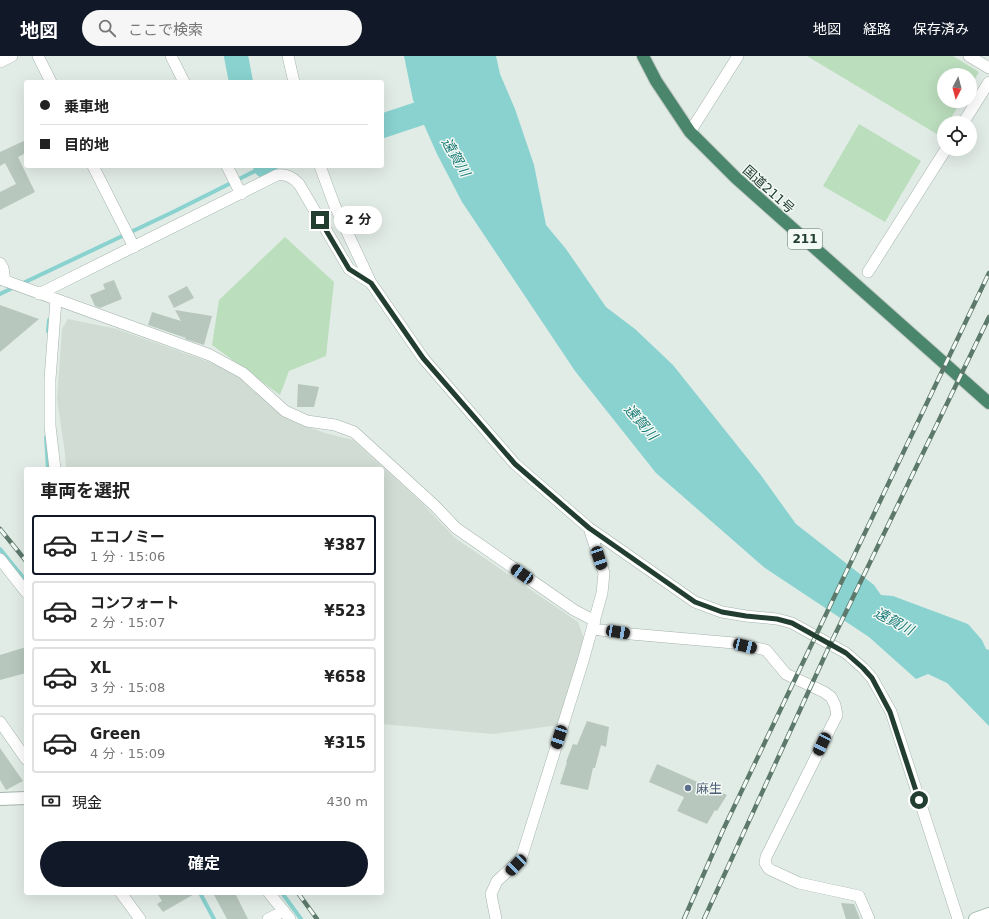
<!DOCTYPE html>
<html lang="ja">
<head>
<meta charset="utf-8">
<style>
	body { margin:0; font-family:"DejaVu Sans","Noto Sans JP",sans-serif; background:#f6f6f6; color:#222; height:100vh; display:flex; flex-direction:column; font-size:15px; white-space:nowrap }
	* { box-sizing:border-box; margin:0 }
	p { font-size:13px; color:#767676 }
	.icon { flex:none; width:22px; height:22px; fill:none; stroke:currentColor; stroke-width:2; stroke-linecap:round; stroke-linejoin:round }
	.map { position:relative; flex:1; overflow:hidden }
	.panel { position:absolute; left:24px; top:411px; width:360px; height:428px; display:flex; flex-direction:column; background:#fff; border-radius:4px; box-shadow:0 4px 16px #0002 }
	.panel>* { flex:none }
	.top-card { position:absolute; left:24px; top:24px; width:360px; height:88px; border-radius:4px; box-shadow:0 4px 16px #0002; display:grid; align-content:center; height:88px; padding:0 16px; background:#fff }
	.needle { width:26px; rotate:186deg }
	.tools { position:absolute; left:937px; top:12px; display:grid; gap:8px }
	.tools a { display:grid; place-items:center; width:40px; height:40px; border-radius:50%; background:#fff; box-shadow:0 4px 16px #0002; font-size:20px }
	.end { position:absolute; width:18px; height:18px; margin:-9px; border:5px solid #223e31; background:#fff; box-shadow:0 0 0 2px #fff }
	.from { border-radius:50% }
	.bubble { position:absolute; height:28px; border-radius:14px; background:#fff; box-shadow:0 4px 16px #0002; font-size:13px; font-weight:700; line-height:28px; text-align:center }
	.car { position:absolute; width:12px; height:24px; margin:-12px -6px; border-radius:5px; box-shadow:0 0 3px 1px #0007; background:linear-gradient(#222 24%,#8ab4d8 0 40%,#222 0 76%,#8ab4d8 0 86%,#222 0) }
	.top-card b { display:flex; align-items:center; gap:14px; height:38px; font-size:15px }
	.top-card b+b { border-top:1px solid #e0e0e0 }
	.top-card i { width:10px; height:10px; background:#222 }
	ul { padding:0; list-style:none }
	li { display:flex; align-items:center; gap:12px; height:60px; margin:0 8px 6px; padding:0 8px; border:2px solid #e0e0e0; border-radius:4px }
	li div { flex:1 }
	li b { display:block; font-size:15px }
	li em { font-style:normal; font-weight:700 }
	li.active { border-color:#111827 }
	li>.icon { width:36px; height:36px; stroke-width:1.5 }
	h2 { padding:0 16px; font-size:18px; line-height:48px }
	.pay { display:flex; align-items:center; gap:10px; height:44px; padding:0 16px; font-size:15px }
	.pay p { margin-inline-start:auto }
	.button { display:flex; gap:8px; margin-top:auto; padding:8px 16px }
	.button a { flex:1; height:46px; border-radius:24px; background:#111827; color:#fff; font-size:16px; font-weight:700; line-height:46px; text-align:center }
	header { display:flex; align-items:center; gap:24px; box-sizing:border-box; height:56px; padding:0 20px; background:#111827; color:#fff }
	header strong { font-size:19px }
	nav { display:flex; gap:22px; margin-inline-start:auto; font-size:14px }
	.search { width:280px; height:36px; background:#f6f6f6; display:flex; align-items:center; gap:10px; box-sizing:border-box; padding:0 14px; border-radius:22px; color:#767676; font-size:15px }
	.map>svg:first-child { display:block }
</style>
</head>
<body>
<header>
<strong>地図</strong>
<div class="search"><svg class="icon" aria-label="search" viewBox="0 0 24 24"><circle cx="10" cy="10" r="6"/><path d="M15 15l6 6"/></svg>ここで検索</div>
<nav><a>地図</a><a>経路</a><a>保存済み</a></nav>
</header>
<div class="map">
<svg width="989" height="863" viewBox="0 0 989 863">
	<rect width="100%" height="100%" fill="#e2ece6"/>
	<path fill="#d0dcd4" d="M 68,263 L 117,273 L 212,307 L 241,321 L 294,366 L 325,377 L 353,384 L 421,446 L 455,482 L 578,566 L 584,583 L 558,669 L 493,678 L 382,668 L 382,413 L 66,413 L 65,397 L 57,343 L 62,273 Z"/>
	<path fill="#bbdebd" d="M 807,0 L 953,0 L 979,16 L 970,30 L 970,19 L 944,19 L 944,45 L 961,45 L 948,67 L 944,67 L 944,73 L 940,80 Z
		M 859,68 L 921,105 L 885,166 L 823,130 Z
		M 285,181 L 334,226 L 326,300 L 289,315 L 280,339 L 212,289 L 219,244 Z"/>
	<path fill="#89d2cf" d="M 404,0 L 496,0 L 500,18 L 515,53 L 534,109 L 546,169 L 566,193 L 606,251 L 635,273 L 673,309 L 760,418 L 796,468 L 874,529 L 881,539 L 893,540 L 968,568 L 982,584 L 986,593 L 989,594 L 989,670 L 947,627 L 928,618 L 916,623 L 869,581 L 765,512 L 656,417 L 575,315 L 462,146 L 437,98 L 413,44 Z"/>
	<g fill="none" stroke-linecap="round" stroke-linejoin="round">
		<path stroke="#89d2cf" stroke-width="4" d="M 0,238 L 173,156 L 265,110
			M 48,275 L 49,264
			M 46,381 L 48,413
			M 0,493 L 26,525
			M 200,837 L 214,863
			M 282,837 L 301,863"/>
		<path stroke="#89d2cf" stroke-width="24" d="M 236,0 L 241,26
			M 382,70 L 433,53
			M 265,110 L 266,110"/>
	</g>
	<path fill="#b7c7be" d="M 26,84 L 26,97 L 18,101 L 35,136 L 0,154 L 0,136 L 16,128 L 5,107 L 0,110 L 0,96 Z
		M 114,224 L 122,243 L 100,252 L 95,250 L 90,239 L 105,233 L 103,228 Z
		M 187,230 L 194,242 L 174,252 L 168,240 Z
		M 0,249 L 39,263 L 0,296 Z
		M 175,254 L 212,260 L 204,289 L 185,283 L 186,282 L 148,269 L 152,256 L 181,265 Z
		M 298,328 L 319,331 L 314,351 L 297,351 Z
		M 26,591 L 26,617 L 0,624 L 0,599 Z
		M 587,665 L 609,671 L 606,691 L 601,689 L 595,712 L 593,712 L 588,734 L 560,728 L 567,706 L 566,706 L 573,688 L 577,689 Z
		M 0,692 L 23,725 L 6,734 L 0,724 Z
		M 657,708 L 727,739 L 717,755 L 715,754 L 707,768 L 677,755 L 684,741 L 649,726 Z
		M 157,837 L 196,837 L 163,856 L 157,848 L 162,845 Z
		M 213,837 L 235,837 L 248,863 L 227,863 Z
		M 841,847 L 854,848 L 860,863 L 846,863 Z"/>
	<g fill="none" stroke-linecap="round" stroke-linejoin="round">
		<g stroke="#a5b4ac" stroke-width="12">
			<path id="minor" d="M 38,0 L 51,26
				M 171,0 L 184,26
				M 288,0 L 294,26
				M 969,0 L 989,12
				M 0,6 L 12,0
				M 963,67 L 989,26
				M 690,76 L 738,0
				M 93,110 L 134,191
				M 227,110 L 241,138
				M 320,110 L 334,148 L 371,227 L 423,302 L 515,408 L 589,472 L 695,546 L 722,556 L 746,560 L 777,563 L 792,567 L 846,597 L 863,612 L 872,622 L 891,656 L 958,863
				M 0,207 L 3,212 L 5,225
				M 868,216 L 946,93
				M 0,223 L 210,299 L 243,317 L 285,355 L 307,365 L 335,369 L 354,376 L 434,449 L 456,472 L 574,554 L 595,565
				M 39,238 L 277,119 C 287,118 292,121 299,128 L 349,213 L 371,227
				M 55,413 L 50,370 L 50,323 L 56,244
				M 0,503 L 26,536
				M 593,573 L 631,578 L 734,587 L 766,594 L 786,618 L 824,636 L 831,641 L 835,649 L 837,659 L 766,801 L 765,807 L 769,813 L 799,827 L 859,840 L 869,863
				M 0,666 L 26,703
				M 121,837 L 140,863
				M 269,837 L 290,863
				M 268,863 L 284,855
				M 496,863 L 491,838 L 497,825 L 521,803 L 583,605 L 602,537 L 604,517 L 589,472"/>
		</g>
		<g stroke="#a5b4ac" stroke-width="14">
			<path id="tertiary" d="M 0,743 L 26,742"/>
		</g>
		<g stroke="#a0b8ab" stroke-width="14">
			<path id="secondary" d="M 975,863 L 989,858"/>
		</g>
		<g stroke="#c1c9c5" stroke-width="14">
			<path id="trunk" d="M 643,0 L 656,25 L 690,76 L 736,122 L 989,347"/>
		</g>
		<use href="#minor" stroke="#fff" stroke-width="11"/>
		<use href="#tertiary" stroke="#fff" stroke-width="12"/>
		<use href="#secondary" stroke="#fff" stroke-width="12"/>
		<use href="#trunk" stroke="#4a866c" stroke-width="12"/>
		<g stroke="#5c796c" stroke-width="4.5">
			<path id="rail" d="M 0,473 L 26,505
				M 298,837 L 317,863
				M 684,863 L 723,774 L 989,217
				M 704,863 L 828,593 L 989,261"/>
		</g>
		<use href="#rail" stroke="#f3f9f5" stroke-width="3" stroke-dasharray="9" stroke-linecap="butt"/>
	</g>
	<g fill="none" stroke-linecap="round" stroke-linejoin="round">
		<path stroke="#223e31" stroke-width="5" d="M 320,164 L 349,213 L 371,227 L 423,302 L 515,408 L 589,472 L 695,546 L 722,556 L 746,560 L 777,563 L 792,567 L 846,597 L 863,612 L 872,622 L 890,656 L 919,744"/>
	</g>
	<circle fill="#5c6f8a" stroke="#f3f9f5" stroke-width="1.5" cx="688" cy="732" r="4"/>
	<g text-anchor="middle" stroke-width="3" stroke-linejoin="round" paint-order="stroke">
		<rect fill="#f3f9f5" stroke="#61766c" stroke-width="1" x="788" y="173" width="34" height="20" rx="3"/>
		<g font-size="12" font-weight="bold" fill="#223e31">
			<text x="805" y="187">211</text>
		</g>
		<g font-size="13" fill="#223e31" stroke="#f3f9f5">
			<text transform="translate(769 133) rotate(42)" y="5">国道211号</text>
		</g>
		<g font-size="13" fill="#4e5e75" stroke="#f3f9f5" text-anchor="start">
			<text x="696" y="737">麻生</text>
		</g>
		<g font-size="14" font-style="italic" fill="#1b7b77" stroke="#f3f9f5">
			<text transform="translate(456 101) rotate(60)" y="5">遠賀川</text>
			<text transform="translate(641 366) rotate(49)" y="5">遠賀川</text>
			<text transform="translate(894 565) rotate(28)" y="5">遠賀川</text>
		</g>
	</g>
</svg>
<div class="tools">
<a><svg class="needle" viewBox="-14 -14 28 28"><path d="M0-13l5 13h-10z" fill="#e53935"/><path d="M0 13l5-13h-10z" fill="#767676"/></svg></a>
<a><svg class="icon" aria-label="locate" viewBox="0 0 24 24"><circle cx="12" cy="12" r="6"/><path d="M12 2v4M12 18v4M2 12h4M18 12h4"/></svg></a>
</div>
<i class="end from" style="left:919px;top:744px"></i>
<i class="end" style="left:320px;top:164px"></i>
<div class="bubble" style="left:334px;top:150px;width:48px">2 分</div>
<i class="car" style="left:599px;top:502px;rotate:162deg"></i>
<i class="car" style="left:522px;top:518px;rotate:305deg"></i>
<i class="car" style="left:618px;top:576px;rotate:99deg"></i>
<i class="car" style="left:745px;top:590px;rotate:104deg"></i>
<i class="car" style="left:559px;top:681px;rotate:198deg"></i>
<i class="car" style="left:822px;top:688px;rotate:206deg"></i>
<i class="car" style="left:516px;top:809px;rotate:224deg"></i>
<div class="top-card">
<b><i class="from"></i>乗車地</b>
<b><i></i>目的地</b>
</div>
<section class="panel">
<h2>車両を選択</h2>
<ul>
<li class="active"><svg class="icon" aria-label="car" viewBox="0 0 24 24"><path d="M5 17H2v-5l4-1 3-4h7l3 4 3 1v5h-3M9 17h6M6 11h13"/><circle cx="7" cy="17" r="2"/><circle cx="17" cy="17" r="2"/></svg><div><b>エコノミー</b><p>1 分 · 15:06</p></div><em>¥387</em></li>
<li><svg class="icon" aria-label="car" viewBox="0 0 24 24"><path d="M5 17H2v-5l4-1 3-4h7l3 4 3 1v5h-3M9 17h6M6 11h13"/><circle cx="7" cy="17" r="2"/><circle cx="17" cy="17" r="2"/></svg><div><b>コンフォート</b><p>2 分 · 15:07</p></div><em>¥523</em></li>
<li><svg class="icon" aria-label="car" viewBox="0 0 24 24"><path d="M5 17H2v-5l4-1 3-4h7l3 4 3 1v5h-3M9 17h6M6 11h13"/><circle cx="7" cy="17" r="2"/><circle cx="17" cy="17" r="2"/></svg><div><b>XL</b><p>3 分 · 15:08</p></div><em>¥658</em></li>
<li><svg class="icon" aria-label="car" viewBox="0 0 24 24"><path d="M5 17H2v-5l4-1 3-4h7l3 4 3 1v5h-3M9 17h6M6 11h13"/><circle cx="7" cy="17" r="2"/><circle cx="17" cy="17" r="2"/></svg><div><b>Green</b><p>4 分 · 15:09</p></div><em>¥315</em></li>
</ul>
<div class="pay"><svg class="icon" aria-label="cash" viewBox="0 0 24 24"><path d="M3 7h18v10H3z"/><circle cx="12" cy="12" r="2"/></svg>現金<p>430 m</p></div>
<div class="button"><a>確定</a></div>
</section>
</div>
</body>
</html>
